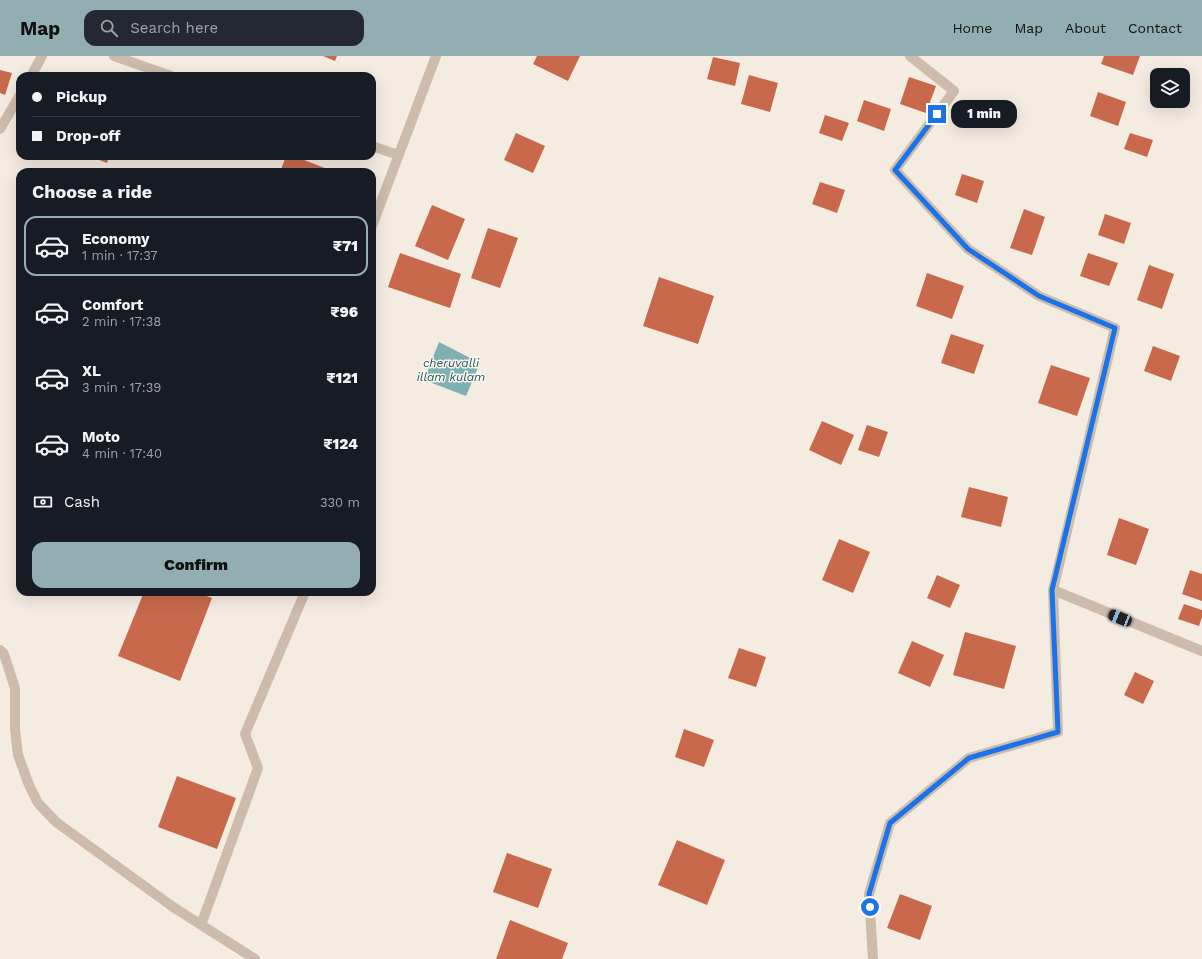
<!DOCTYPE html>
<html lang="en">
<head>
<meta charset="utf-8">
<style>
	body { margin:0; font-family:"Work Sans",sans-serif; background:#242831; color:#f1f3f6; height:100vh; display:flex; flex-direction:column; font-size:15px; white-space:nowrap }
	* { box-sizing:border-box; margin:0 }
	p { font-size:13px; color:#9ea1a6 }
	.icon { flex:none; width:22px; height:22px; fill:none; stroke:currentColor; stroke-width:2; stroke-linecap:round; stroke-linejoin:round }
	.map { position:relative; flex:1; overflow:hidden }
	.panel { position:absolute; left:16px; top:112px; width:360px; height:428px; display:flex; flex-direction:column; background:#171b24; border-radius:12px; box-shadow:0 4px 16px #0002 }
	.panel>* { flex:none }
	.banner { position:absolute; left:16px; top:16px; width:360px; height:88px; border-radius:12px; box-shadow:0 4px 16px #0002; display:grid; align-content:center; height:88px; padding:0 16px; background:#171b24 }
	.fabs { position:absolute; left:1150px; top:12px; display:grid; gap:8px }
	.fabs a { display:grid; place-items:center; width:40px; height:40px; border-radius:8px; background:#171b24; box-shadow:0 4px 16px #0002; font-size:20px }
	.end { position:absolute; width:18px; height:18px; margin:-9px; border:5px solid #1a73e8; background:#fff; box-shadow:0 0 0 2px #fff }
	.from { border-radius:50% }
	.bubble { position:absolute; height:28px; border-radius:12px; background:#171b24; box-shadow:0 4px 16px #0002; font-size:13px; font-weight:800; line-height:28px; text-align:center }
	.car { position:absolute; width:12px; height:24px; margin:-12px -6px; border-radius:5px; box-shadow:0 0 3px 1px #0007; background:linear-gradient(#222 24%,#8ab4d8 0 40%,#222 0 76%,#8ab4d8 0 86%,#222 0) }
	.banner b { display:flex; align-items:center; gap:14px; height:38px; font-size:15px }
	.banner b+b { border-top:1px solid #363941 }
	.banner i { width:10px; height:10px; background:#f1f3f6 }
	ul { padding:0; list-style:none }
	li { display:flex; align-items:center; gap:12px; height:60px; margin:0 8px 6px; padding:0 8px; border:2px solid transparent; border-radius:12px }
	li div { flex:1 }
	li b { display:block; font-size:15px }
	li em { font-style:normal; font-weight:800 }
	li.on { border-color:#92aeb2 }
	li>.icon { width:36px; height:36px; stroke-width:1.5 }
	h2 { padding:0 16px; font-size:18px; line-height:48px }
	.pay { display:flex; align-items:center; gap:10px; height:44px; padding:0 16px; font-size:15px }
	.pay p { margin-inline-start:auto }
	.primary-button { display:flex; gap:8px; margin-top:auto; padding:8px 16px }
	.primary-button a { flex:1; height:46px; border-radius:12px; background:#92aeb2; color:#111; font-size:16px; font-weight:800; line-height:46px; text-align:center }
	header { display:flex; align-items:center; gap:24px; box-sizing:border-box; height:56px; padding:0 20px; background:#92aeb2; color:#111 }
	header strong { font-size:19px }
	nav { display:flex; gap:22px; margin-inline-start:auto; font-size:14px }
	.search { width:280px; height:36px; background:#242831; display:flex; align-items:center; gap:10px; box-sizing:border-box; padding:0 14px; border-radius:12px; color:#9ea1a6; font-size:15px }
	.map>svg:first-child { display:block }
</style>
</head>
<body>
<header>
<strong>Map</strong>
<div class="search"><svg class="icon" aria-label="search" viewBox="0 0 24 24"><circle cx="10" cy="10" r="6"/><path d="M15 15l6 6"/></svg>Search here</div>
<nav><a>Home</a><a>Map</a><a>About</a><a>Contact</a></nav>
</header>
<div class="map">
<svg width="1202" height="903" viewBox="0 0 1202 903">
	<rect width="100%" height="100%" fill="#f4ebe1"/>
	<path fill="#7fb0b2" d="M 439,286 L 480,307 L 466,340 L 424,324 Z"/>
	<path fill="#c8694b" d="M 323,0 L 337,0 L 335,5 Z
		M 537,0 L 580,0 L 568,25 L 533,8 Z
		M 1104,0 L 1140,0 L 1133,19 L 1101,8 Z
		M 713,1 L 740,7 L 735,30 L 707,23 Z
		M 0,14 L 12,17 L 5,39 L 0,37 Z
		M 749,19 L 778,27 L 770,56 L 741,48 Z
		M 909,21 L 936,30 L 926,57 L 900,48 Z
		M 1098,36 L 1126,46 L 1118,70 L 1090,60 Z
		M 864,44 L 891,53 L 884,75 L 857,65 Z
		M 825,59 L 849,67 L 842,85 L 819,77 Z
		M 516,77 L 545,90 L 533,117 L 504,104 Z
		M 1130,77 L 1153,84 L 1147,101 L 1124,93 Z
		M 89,100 L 109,100 L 107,107 Z
		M 286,100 L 294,100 L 335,116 L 280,116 Z
		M 962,118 L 984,125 L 977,147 L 955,139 Z
		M 820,126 L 845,134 L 837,157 L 812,148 Z
		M 432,149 L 465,163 L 448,204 L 415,190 Z
		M 1024,153 L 1045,161 L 1032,199 L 1010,192 Z
		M 1105,158 L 1131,167 L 1124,188 L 1098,179 Z
		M 488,172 L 518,182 L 500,232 L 471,222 Z
		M 400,197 L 461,218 L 450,252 L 388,231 Z
		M 1088,197 L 1118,207 L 1109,230 L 1080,220 Z
		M 1149,209 L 1174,218 L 1162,253 L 1137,244 Z
		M 927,217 L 964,230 L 952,263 L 916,250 Z
		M 659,221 L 714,240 L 698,288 L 643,270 Z
		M 951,278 L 984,289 L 974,318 L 941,307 Z
		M 1153,290 L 1180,300 L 1171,325 L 1144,315 Z
		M 1051,309 L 1090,322 L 1077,360 L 1038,347 Z
		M 822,365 L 854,379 L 841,409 L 809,394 Z
		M 867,369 L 888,376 L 879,401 L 858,394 Z
		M 969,431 L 1008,441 L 1001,471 L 961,461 Z
		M 1119,462 L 1149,473 L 1136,509 L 1107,499 Z
		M 839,483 L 870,496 L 853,537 L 822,524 Z
		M 1190,514 L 1202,518 L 1202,545 L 1182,538 Z
		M 937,519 L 960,529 L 950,552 L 927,542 Z
		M 144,536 L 196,536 L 212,542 L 180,625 L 118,600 Z
		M 1184,548 L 1202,554 L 1202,561 L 1199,570 L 1178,563 Z
		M 965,576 L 1016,590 L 1004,633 L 953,619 Z
		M 912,585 L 944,599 L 930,631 L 898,617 Z
		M 739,592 L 766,601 L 756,631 L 728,622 Z
		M 1135,616 L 1154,625 L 1143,648 L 1124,639 Z
		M 684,673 L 714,684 L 704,711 L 675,701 Z
		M 177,720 L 236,742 L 217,793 L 158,771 Z
		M 677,784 L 725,804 L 707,849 L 658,829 Z
		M 507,797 L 552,813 L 538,852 L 493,836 Z
		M 900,838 L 932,850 L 920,884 L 887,872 Z
		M 510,864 L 568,887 L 562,903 L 496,903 Z"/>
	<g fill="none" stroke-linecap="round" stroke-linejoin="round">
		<path stroke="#cdbbac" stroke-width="10" d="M 114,0 L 171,20
			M 910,0 L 954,35 L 895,114 L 968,193 L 1039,240 L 1115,272 L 1053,534 L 1202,595
			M 31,20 L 42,0
			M 0,73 L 20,39
			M 372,90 L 398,99
			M 372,170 L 436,0
			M 0,594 L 4,598 L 15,632 L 15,673 L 18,699 L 29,729 L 38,747 L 56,766 L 173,851 L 255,903
			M 201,869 L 258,712 L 245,678 L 305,536
			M 873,903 L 869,838 L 890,767 L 969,702 L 1058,676 L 1053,534"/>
	</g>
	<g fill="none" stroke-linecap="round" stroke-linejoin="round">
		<path stroke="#1a73e8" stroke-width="5" d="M 870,851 L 869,838 L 890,767 L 969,702 L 1058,676 L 1052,534 L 1115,272 L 1039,240 L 968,193 L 895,114 L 937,58"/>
	</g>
	<g text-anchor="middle" stroke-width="3" stroke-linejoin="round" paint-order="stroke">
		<g font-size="12" font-style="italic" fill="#1f5a5e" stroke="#fbf5ee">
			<text x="451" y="311">cheruvalli<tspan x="451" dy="14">illam kulam</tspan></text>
		</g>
	</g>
</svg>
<div class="fabs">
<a><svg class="icon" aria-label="layers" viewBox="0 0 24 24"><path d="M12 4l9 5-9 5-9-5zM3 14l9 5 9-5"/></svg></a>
</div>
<i class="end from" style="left:870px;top:851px"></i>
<i class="end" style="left:937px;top:58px"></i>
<div class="bubble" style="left:951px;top:44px;width:66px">1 min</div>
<i class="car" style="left:1120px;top:562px;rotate:292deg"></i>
<div class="banner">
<b><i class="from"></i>Pickup</b>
<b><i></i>Drop-off</b>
</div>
<section class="panel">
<h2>Choose a ride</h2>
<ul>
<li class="on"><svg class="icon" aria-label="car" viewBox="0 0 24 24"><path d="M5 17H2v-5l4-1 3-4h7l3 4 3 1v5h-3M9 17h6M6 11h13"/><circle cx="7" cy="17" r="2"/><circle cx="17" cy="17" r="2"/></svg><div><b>Economy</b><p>1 min · 17:37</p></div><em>₹71</em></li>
<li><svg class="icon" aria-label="car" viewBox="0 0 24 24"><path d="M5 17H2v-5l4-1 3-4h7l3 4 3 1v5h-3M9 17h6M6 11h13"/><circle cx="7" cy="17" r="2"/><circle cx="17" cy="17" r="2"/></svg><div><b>Comfort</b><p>2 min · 17:38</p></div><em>₹96</em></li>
<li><svg class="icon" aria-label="car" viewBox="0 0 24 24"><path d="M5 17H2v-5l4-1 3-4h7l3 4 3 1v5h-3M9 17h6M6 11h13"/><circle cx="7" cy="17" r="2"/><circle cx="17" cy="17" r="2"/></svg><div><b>XL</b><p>3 min · 17:39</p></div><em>₹121</em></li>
<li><svg class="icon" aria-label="car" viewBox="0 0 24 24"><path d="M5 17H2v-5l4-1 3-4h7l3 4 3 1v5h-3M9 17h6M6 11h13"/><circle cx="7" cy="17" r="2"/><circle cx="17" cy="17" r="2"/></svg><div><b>Moto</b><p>4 min · 17:40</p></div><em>₹124</em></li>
</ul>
<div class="pay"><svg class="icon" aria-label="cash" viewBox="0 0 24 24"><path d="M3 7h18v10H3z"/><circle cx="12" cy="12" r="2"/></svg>Cash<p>330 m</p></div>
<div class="primary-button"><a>Confirm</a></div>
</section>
</div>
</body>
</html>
